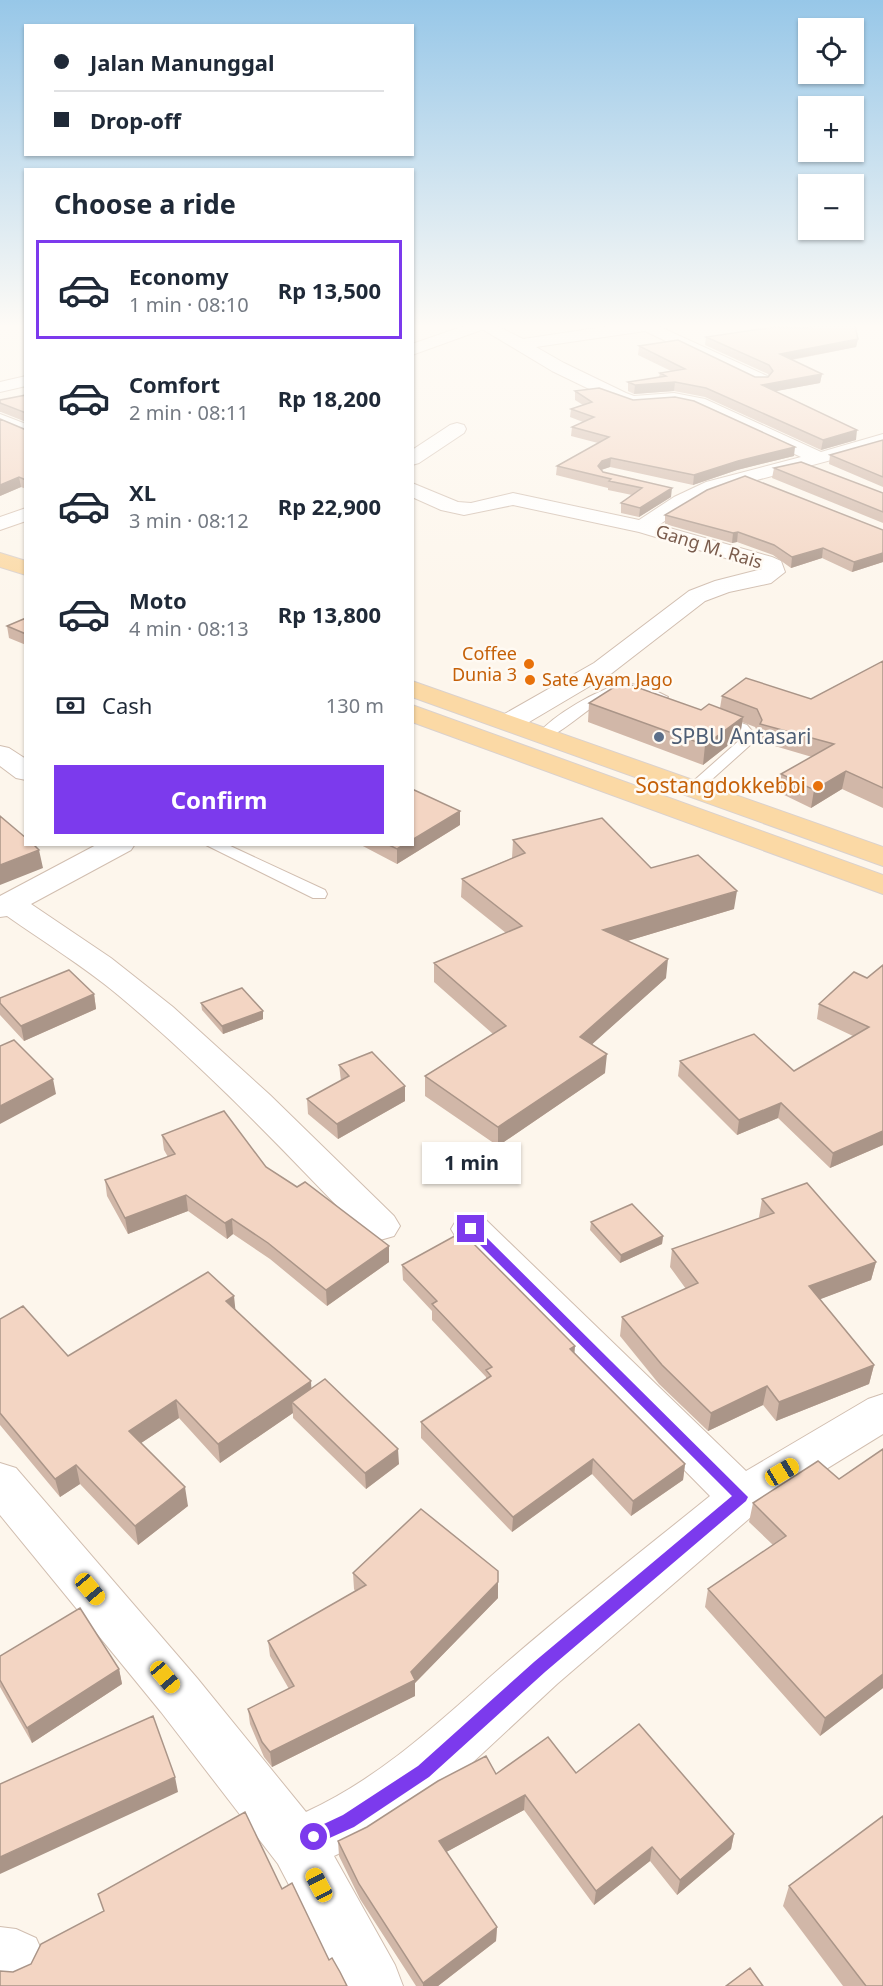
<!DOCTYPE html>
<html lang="en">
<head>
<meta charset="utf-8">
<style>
	body { margin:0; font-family:"Noto Sans",sans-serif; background:#f6f6f7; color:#1f2937; height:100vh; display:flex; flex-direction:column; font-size:22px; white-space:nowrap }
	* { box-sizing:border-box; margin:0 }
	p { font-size:20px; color:#747a83 }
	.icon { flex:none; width:33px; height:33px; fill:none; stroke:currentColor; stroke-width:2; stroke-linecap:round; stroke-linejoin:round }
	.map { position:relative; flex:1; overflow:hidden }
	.sheet { position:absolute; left:24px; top:168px; width:390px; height:678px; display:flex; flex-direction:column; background:#fff; border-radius:0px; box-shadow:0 2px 4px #0004 }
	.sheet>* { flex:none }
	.guide { position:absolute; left:24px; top:24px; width:390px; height:132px; border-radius:0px; box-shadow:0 2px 4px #0004; display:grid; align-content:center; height:132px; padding:0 30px; background:#fff }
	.tools { position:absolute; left:798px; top:18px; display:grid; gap:12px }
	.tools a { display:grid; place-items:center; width:66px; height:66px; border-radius:0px; background:#fff; box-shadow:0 2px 4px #0004; font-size:30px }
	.end { position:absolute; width:27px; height:27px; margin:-14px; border:8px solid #7c3aed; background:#fff; box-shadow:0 0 0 3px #fff }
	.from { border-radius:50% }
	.bubble { position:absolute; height:42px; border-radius:0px; background:#fff; box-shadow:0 2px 4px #0004; font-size:20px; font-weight:700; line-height:42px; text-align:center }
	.car { position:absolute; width:18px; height:36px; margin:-18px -9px; border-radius:8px; box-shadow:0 0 4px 2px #0007; background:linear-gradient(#f5c518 24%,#345 0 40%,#f5c518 0 76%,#345 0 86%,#f5c518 0) }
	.guide b { display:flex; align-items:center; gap:21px; height:57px; font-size:22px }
	.guide b+b { border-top:2px solid #e0e1e3 }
	.guide i { width:15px; height:15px; background:#1f2937 }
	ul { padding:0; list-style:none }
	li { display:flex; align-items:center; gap:18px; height:99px; margin:0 12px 9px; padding:0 18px; border:3px solid transparent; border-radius:0px }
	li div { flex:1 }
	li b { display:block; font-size:22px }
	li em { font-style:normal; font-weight:700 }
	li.on { border-color:#7c3aed }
	li>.icon { width:54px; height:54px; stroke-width:1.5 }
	h2 { padding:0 30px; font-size:27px; line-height:72px }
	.pay { display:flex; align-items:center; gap:15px; height:66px; padding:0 30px; font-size:22px }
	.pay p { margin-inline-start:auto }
	.primary-button { display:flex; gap:12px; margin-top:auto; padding:12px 30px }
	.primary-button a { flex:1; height:69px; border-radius:0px; background:#7c3aed; color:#fff; font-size:24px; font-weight:700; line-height:69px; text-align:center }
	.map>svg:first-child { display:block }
</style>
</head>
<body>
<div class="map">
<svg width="883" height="1986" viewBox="0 0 883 1986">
	<rect width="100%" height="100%" fill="#fdf6ec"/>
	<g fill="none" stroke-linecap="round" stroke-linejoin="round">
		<g stroke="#d1beb0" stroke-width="2">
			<path id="lane" d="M 623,683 L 646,686 L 668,697 L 661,701 C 652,699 644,692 634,691 C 600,688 559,743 539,738 L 537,735 C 554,714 597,690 623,683 Z
				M 721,716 L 747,725 L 758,738 L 699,791 L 689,791 L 686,788 L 689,785 L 743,737 C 735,728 722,728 714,720 L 716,717 Z
				M 204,844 L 226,844 L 325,890 L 327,894 L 325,898 L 313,898 Z"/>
		</g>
		<g stroke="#d1beb0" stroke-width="2">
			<path id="street" d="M 477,326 L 497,326 L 523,339 L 610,326 L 658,326 L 767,376 L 770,380 L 767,384 L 755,384 L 645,331 L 536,347 L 564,363 L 626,393 L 634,396 L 674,393 L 705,399 L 821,452 L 883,434 L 883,446 L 720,490 L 688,505 L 659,525 L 772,557 L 781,561 L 785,572 L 771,583 L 729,592 L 705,601 L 612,673 L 519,728 L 510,730 L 501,728 L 497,722 L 501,716 L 594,663 L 689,591 L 715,581 L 762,569 L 639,532 L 513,505 L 464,515 L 441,510 L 412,497 L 412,483 L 458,502 L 471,503 L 513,493 L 639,520 L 674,497 L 706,482 L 801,457 L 694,407 L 674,403 L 633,406 L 614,401 L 552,371 Z
				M 26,376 L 26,386 L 0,392 L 0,382 Z
				M 0,414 L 26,424 L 26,436 L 0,426 Z
				M 457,423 L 464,425 L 466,429 L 464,433 L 419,463 L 412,465 L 412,450 L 450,425 Z
				M 0,746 L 9,748 L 26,759 L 26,780 L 16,778 L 0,766 Z
				M 98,844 L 135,844 L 131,850 L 31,904 L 111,958 L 173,1007 L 270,1095 L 394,1216 L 400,1226 L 394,1236 L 380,1240 L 366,1236 C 286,1153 207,1069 118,995 C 83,966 44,942 7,916 L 0,917 L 0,896 Z
				M 471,1215 L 485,1219 L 746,1471 L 868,1399 L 883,1394 L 883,1434 L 758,1511 L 557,1684 L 443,1790 L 367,1840 L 334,1856 L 395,1965 L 403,1986 L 342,1986 L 278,1864 L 161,1712 L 0,1515 L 0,1463 L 16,1468 L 197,1678 L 306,1812 C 389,1774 451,1710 520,1651 C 582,1598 647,1547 710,1496 L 457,1239 L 451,1229 L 457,1219 Z
				M 0,1927 L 16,1929 L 36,1938 L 45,1958 L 36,1978 L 18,1986 L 0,1985 Z"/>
		</g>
		<g stroke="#d6c0b0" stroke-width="2">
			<path id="secondary" d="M 464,326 L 486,326 L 484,329 L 412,355 L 412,344 Z
				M 26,508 L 26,521 L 0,530 L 0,517 Z"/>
		</g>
		<g stroke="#dad1cd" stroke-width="2">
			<path id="primary" d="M 0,553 L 26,561 L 26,575 L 0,567 Z
				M 412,681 L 883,847 L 883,866 L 412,697 Z
				M 412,705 L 883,875 L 883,894 L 412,722 Z"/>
		</g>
		<use href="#lane" fill="#fff" fill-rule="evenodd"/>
		<use href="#street" fill="#fff" fill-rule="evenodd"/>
		<use href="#secondary" fill="#fff" fill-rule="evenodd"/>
		<use href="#primary" fill="#fbd9a5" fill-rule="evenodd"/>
	</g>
	<path fill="#d1b7a8" d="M 706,337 L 858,339 L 856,347 L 792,360 L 822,374 L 820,383 L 776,391 L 856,440 L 821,450 L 705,397 L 674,391 L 634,394 L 628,391 L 628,382 L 659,377 L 660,373 L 671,371 L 638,355 L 639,346 L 755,377 L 768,377 L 769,376 L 768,374 L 705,345 Z
		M 575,391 L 794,456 L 737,470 L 693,485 L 610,467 L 601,470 L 603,472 L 671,497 L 639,517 L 621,513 L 621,503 L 632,495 L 608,490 L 608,488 L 556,475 L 557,466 L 598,443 L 571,436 L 572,427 L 583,422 L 570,417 L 571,409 L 583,405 L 575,400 Z
		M 26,395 L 26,422 L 1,412 L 0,412 L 0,400 Z
		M 26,427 L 26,489 L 21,487 L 0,496 L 24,429 Z
		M 883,440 L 883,487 L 829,464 L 830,455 Z
		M 774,468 L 883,493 L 883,523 L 772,478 Z
		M 665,515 L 883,530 L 883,562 L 852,572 L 822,558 L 791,568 L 773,555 L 737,542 L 732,543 L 665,524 Z
		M 26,618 L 26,645 L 9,638 L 7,626 Z
		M 883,661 L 883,808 L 842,789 L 811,808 L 778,792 L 781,774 L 812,757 L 758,741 L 759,735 L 755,727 L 742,722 L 740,736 L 703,765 L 588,722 L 589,703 L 701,710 L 720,708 L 722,696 L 811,699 Z
		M 460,825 L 397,864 L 359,844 L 412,844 Z
		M 513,840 L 651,868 L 734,909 L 627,941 L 666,978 L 592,1044 L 605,1073 L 498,1146 L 425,1096 L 425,1076 L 493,1034 L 434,982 L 434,963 L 506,933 L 461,897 L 462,879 L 512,858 Z
		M 883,965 L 883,1145 L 830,1168 L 778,1118 L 737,1135 L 678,1076 L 680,1061 L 794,1071 L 853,1036 L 817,1019 L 819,1004 L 867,978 Z
		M 94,994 L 96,1009 L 24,1041 L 0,1015 L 0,998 Z
		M 201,1003 L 263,1011 L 263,1019 L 223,1034 L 202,1010 Z
		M 339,1065 L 405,1101 L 338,1139 L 308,1114 L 307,1099 L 341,1081 Z
		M 162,1135 L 266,1167 L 389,1246 L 389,1262 L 327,1306 L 270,1259 L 233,1234 L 227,1239 L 188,1211 L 128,1234 L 107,1196 L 105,1180 L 168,1157 L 164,1150 Z
		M 762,1199 L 876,1262 L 871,1280 L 820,1299 L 874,1365 L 869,1384 L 776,1421 L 763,1405 L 708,1431 L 659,1384 L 620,1336 L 622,1317 L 686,1289 L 670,1267 L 672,1249 L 760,1218 L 759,1217 Z
		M 591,1222 L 663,1236 L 662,1244 L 620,1263 L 590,1230 Z
		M 402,1265 L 575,1353 L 685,1464 L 683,1480 L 631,1516 L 592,1474 L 512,1532 L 421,1438 L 421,1422 L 486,1379 L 486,1377 L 432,1320 L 432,1311 L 403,1280 Z
		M 235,1309 L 311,1381 L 311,1388 L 399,1464 L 366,1489 L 293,1418 L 293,1413 L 220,1463 L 179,1418 L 141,1443 L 188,1506 L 138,1545 L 80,1484 L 60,1497 L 0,1425 L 0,1319 L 68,1356 Z
		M 883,1449 L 883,1688 L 820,1736 L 705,1607 L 708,1589 L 773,1545 L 749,1522 L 753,1503 L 839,1479 Z
		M 353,1573 L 498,1598 L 415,1683 L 415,1696 L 272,1767 L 264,1757 L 250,1724 L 248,1709 L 289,1689 L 270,1656 L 268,1641 L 355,1591 L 354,1589 Z
		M 0,1656 L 119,1669 L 122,1684 L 32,1743 L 0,1687 Z
		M 576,1773 L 734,1834 L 731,1849 L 677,1895 L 650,1861 L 594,1905 L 524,1810 L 446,1852 L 497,1927 L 496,1941 L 438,1986 L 416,1986 L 360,1899 L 339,1856 L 338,1841 L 496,1774 Z
		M 789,1886 L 883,1986 L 843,1986 L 783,1906 Z"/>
	<path fill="#aa9588" d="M 858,339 L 856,347 L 778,362 L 780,354 Z
		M 822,374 L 820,383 L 761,394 L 762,385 Z
		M 675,382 L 674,391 L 634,394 L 635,385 Z
		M 857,430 L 856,440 L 821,450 L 823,440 Z
		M 795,447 L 794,456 L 737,470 L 693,485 L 694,475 L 738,461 Z
		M 611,458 L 610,467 L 601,470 L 598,466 L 602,461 Z
		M 19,477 L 21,487 L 0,496 L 0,485 Z
		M 672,488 L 671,497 L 639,517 L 640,508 Z
		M 738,532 L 737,542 L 732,543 L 733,533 Z
		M 823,548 L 822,558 L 791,568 L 792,557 Z
		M 883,553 L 883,562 L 852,572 L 854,562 Z
		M 743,717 L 740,736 L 703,765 L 705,745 Z
		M 846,771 L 842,789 L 811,808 L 814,790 Z
		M 460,811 L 460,825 L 397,864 L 397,849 L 405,844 L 412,844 L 412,840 Z
		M 39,850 L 43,868 L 0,885 L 0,865 Z
		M 737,891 L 734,909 L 601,949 L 603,930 Z
		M 668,959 L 666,978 L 579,1056 L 580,1037 Z
		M 94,994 L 96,1009 L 24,1041 L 21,1026 Z
		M 263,1011 L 263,1019 L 223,1034 L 222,1026 Z
		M 607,1054 L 605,1073 L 498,1146 L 498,1127 Z
		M 53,1079 L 56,1094 L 0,1124 L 0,1106 Z
		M 405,1086 L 405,1101 L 338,1139 L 337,1124 Z
		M 781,1103 L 778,1118 L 737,1135 L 739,1120 Z
		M 883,1131 L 883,1145 L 830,1168 L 833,1153 Z
		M 186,1195 L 188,1211 L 128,1234 L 125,1218 Z
		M 232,1219 L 233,1234 L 227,1239 L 225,1223 Z
		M 663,1236 L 662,1244 L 620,1263 L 621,1255 Z
		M 389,1246 L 389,1262 L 327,1306 L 326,1290 Z
		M 876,1262 L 871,1280 L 805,1305 L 809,1286 Z
		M 234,1296 L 236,1315 L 226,1301 Z
		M 575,1346 L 574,1361 L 570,1349 Z
		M 874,1365 L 869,1384 L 776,1421 L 779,1402 Z
		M 311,1381 L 312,1400 L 292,1402 L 293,1413 L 220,1463 L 218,1444 Z
		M 767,1386 L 763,1405 L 708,1431 L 711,1413 Z
		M 176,1400 L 179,1418 L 132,1449 L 129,1431 Z
		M 398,1449 L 399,1464 L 366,1489 L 365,1473 Z
		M 593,1459 L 592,1474 L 512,1532 L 513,1517 Z
		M 685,1464 L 683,1480 L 631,1516 L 633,1501 Z
		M 76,1465 L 80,1484 L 60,1497 L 55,1479 Z
		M 185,1487 L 188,1506 L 138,1545 L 135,1526 Z
		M 498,1582 L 498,1598 L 415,1683 L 415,1696 L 272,1767 L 270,1752 L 411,1672 Z
		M 119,1669 L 122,1684 L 32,1743 L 27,1728 Z
		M 883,1674 L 883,1688 L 820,1736 L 825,1718 Z
		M 175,1777 L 178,1792 L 0,1874 L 0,1857 Z
		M 525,1795 L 524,1810 L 439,1856 L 439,1841 Z
		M 734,1834 L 731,1849 L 677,1895 L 680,1880 Z
		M 652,1847 L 650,1861 L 594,1905 L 596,1891 Z
		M 497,1927 L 496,1941 L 438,1986 L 423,1986 L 423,1983 Z"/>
	<path fill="#f3d5c3" stroke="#aa9588" stroke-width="1.5" d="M 816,326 L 855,326 L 858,339 L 780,354 L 822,374 L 762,385 L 857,430 L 823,440 L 706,388 L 675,382 L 635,385 L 628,382 L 666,376 L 660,373 L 685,369 L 639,346 L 678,340 L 755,377 L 768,377 L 773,371 L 769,365 L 706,337 L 775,327 L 803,328 Z
		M 599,388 L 633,400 L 675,397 L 694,401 L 795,447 L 738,461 L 694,475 L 611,458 L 602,461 L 598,466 L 603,472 L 672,488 L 640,508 L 621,503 L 642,488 L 609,481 L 611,479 L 557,466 L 609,437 L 572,427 L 594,417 L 571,409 L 592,402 L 575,391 Z
		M 26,395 L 26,413 L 0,403 L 0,400 Z
		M 0,419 L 24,429 L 26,427 L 26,480 L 19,477 L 0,485 Z
		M 883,440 L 883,477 L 830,455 Z
		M 801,462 L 883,493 L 883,512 L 774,468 Z
		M 745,476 L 883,530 L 883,553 L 854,562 L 823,548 L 792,557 L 774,545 L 738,532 L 733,533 L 665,515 L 707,490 Z
		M 26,618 L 26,634 L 7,626 Z
		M 883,661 L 883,788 L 846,771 L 814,790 L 781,774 L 834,744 L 760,724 L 762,720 L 757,709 L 722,696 L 746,678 L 811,699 Z
		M 622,682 L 701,710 L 709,704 L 743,717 L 705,745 L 589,703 Z
		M 412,789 L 460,811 L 412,840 Z
		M 0,816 L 26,838 L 26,844 L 33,844 L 39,850 L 0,865 Z
		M 602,818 L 651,868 L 698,855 L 737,891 L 603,930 L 668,959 L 580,1037 L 607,1054 L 498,1127 L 425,1076 L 506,1026 L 434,963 L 522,926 L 462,879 L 525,853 L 513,840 Z
		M 387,844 L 405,844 L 397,849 Z
		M 883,965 L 883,1131 L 833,1153 L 781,1103 L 739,1120 L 680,1061 L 754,1034 L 794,1071 L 869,1027 L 819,1004 L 854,972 L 867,978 Z
		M 69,970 L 94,994 L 21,1026 L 0,1003 L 0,998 Z
		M 242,988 L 263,1011 L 222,1026 L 201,1003 Z
		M 14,1040 L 53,1079 L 0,1106 L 0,1046 Z
		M 372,1052 L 405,1086 L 337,1124 L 307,1099 L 349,1076 L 339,1065 Z
		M 224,1111 L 266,1167 L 297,1187 L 305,1182 L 389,1246 L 326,1290 L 268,1243 L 232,1219 L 225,1223 L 186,1195 L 125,1218 L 105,1180 L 175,1154 L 162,1135 Z
		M 807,1183 L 876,1262 L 809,1286 L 874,1365 L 779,1402 L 767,1386 L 711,1413 L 662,1365 L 622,1317 L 698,1283 L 672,1249 L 774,1213 L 762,1199 Z
		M 632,1204 L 663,1236 L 621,1255 L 591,1222 Z
		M 462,1232 L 575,1346 L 570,1349 L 685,1464 L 633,1501 L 593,1459 L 513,1517 L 421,1422 L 491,1376 L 486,1370 L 492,1367 L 432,1304 L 437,1301 L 402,1265 Z
		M 208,1272 L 234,1296 L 226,1301 L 311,1381 L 218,1444 L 176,1400 L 129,1431 L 185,1487 L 135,1526 L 76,1465 L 55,1479 L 0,1413 L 0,1319 L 23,1306 L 68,1356 Z
		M 325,1379 L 398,1449 L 365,1473 L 292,1402 Z
		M 883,1449 L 883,1674 L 825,1718 L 708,1589 L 786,1536 L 753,1503 L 818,1461 L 839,1479 Z
		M 421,1509 L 498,1571 L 498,1582 L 411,1672 L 415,1680 L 270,1752 L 262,1742 L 248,1709 L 294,1686 L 268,1641 L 366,1585 L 353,1573 Z
		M 80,1608 L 119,1669 L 27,1728 L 0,1680 L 0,1656 Z
		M 153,1716 L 175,1777 L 0,1857 L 0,1784 Z
		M 639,1724 L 734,1834 L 680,1880 L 652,1847 L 596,1891 L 525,1795 L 439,1841 L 497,1927 L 423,1983 L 359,1884 L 338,1841 L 367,1827 L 438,1781 L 486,1756 L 496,1774 L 548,1737 L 576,1773 Z
		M 245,1812 L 282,1889 L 292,1883 L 329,1960 L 332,1958 L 340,1972 L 347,1986 L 0,1986 L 0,1971 L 13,1972 L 31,1964 L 41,1944 L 104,1911 L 98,1894 Z
		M 883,1816 L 883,1986 L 866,1986 L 789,1886 Z
		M 750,1968 L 763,1986 L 726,1986 Z"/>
	<linearGradient id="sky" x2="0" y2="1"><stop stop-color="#97c7e8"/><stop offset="0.54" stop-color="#fefbf6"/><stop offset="1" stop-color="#fefbf6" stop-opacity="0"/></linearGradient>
	<rect width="883" height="604" fill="url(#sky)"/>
	<path fill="#7c3aed" d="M 471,1225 L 475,1226 L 748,1497 L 746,1501 L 545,1672 L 429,1777 L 354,1827 L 314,1845 L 309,1843 L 306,1837 L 309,1831 L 343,1815 L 418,1766 L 534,1662 L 732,1496 L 467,1232 L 467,1226 Z"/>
	<g fill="#e8710a" stroke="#fffaf3" stroke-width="2">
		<circle cx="529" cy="664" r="6"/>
		<circle cx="530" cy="680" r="6"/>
		<circle cx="818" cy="786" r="6"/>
	</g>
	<circle fill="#5c6f8a" stroke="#fffaf3" stroke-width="2" cx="659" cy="737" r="6"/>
	<g text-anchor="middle" stroke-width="5" stroke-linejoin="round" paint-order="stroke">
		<g font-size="18" fill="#7a5c4d" stroke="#fffaf3">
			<text transform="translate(709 547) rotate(17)" y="6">Gang M. Rais</text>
		</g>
		<g font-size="18" fill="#c56008" stroke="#fffaf3" text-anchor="end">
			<text x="517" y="660">Coffee<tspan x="517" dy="21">Dunia 3</tspan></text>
			<text x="542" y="686" text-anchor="start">Sate Ayam Jago</text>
		</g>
		<g font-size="21" fill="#4e5e75" stroke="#fffaf3" text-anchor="start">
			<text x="671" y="744">SPBU Antasari</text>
		</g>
		<g font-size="21" fill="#c56008" stroke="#fffaf3" text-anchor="end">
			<text x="806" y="793">Sostangdokkebbi</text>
		</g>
	</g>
</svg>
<div class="tools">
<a><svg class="icon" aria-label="locate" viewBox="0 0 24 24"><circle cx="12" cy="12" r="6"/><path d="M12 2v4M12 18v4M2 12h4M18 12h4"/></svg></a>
<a>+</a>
<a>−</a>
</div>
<i class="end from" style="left:314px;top:1837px"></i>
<i class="end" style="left:471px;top:1229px"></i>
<div class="bubble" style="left:422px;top:1142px;width:99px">1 min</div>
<i class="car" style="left:782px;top:1472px;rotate:59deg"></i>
<i class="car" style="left:90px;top:1589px;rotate:140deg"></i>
<i class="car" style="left:165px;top:1677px;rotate:140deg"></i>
<i class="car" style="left:319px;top:1885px;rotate:332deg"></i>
<div class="guide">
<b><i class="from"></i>Jalan Manunggal</b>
<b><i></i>Drop-off</b>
</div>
<section class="sheet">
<h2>Choose a ride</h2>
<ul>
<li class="on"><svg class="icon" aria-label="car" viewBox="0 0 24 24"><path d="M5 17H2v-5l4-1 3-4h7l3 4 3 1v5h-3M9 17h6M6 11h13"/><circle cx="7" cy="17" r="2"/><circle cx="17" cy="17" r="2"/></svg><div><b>Economy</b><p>1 min · 08:10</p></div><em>Rp 13,500</em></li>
<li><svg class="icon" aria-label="car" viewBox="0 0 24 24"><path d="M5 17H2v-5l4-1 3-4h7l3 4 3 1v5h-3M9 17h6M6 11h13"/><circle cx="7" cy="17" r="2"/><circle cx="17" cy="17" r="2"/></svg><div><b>Comfort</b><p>2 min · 08:11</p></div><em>Rp 18,200</em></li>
<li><svg class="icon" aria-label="car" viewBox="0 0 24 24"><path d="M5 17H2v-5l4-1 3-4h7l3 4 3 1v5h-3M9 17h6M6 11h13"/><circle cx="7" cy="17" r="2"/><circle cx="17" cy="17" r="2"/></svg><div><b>XL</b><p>3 min · 08:12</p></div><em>Rp 22,900</em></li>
<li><svg class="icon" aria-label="car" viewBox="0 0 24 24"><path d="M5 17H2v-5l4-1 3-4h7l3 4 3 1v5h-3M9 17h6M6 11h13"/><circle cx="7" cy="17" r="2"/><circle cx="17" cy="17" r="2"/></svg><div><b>Moto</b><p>4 min · 08:13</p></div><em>Rp 13,800</em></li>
</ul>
<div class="pay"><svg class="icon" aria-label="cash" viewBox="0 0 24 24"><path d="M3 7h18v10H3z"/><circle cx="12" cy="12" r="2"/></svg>Cash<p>130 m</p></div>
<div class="primary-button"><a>Confirm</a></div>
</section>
</div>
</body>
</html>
